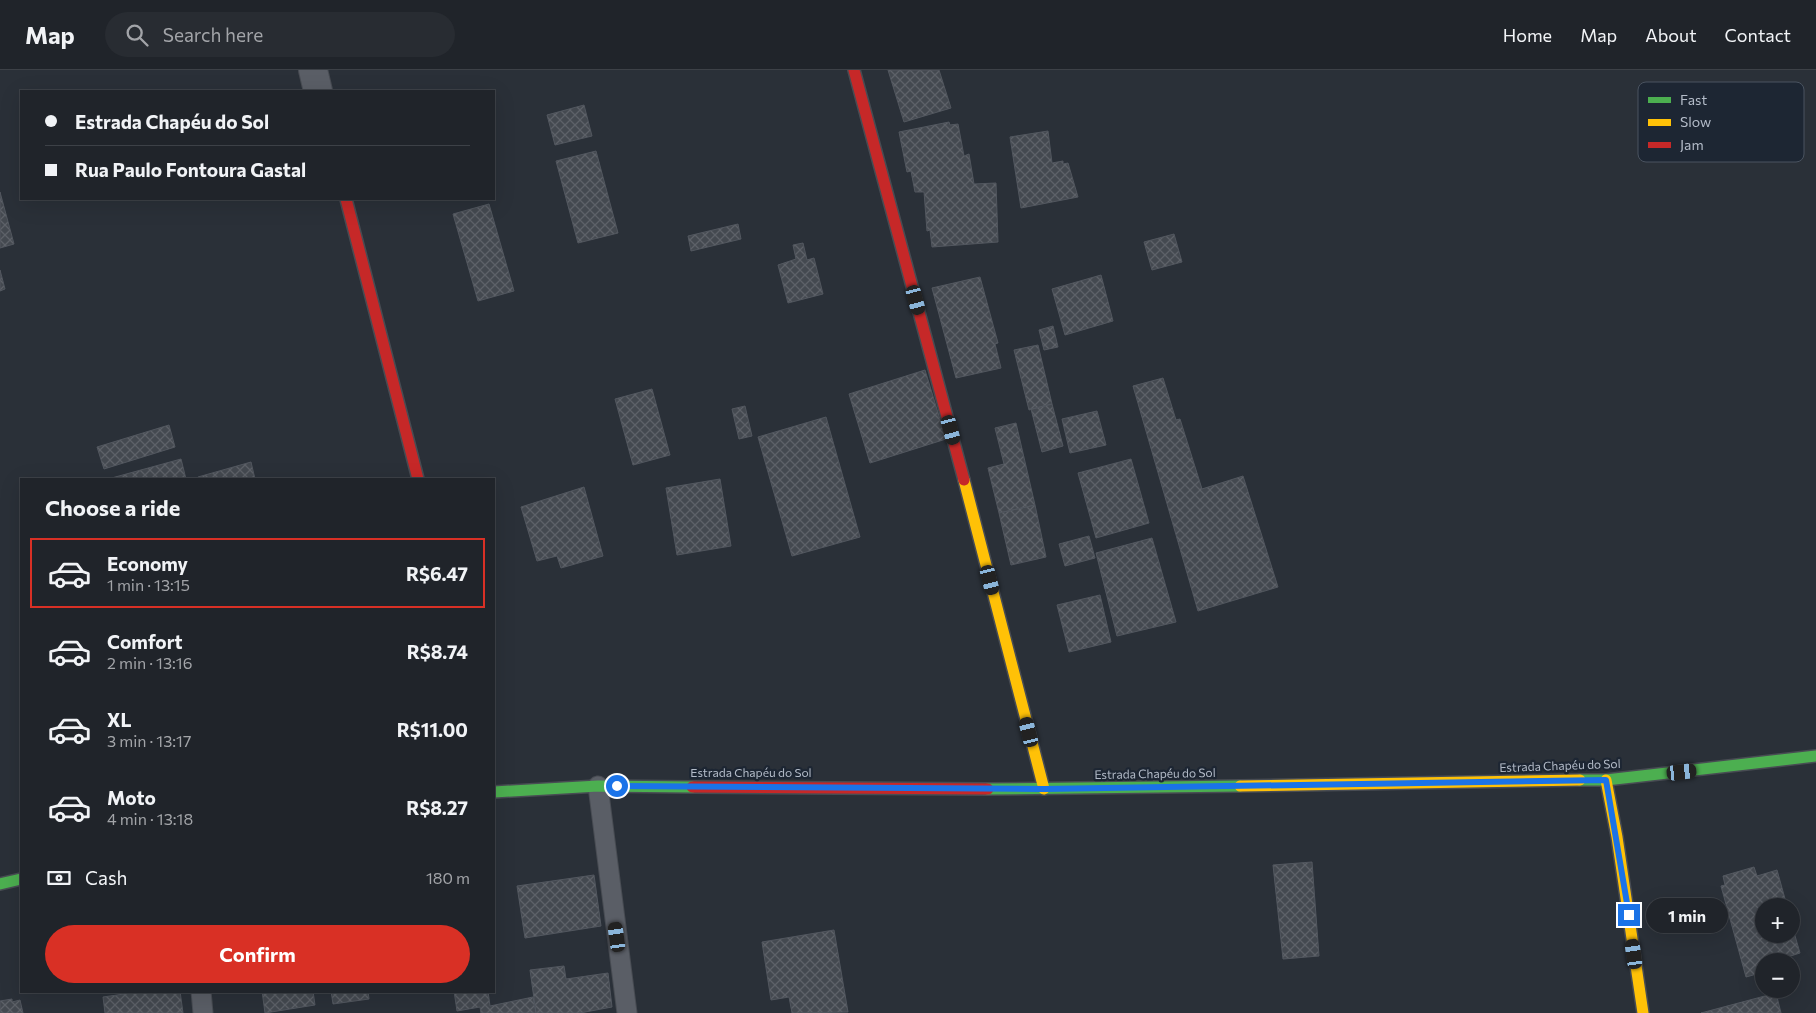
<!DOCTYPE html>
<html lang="en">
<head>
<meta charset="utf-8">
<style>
	body { margin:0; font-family:Commissioner,sans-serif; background:#282c32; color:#f1f3f6; height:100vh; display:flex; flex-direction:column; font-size:19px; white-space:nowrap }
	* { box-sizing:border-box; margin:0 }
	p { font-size:16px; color:#a2a4a8 }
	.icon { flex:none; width:28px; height:28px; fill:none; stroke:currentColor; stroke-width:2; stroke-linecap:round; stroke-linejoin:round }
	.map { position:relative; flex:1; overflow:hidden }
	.drawer { position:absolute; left:20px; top:408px; width:475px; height:515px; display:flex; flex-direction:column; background:#20242a; border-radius:0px; box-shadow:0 5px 20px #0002,0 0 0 1px #3d4147 }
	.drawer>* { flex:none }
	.top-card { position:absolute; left:20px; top:20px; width:475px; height:110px; border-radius:0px; box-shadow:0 5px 20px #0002,0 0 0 1px #3d4147; display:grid; align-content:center; height:110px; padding:0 25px; background:#20242a }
	.fabs { position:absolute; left:1755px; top:828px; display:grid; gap:10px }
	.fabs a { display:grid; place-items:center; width:45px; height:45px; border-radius:50%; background:#20242a; box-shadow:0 5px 20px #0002,0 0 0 1px #3d4147; font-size:25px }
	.end { position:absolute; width:22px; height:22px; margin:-11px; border:6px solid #1a73e8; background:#fff; box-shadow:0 0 0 2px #fff }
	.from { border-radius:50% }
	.bubble { position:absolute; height:35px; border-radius:18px; background:#20242a; box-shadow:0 5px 20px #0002,0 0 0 1px #3d4147; font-size:16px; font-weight:700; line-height:35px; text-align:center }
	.car { position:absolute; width:15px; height:30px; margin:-15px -8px; border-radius:6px; box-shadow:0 0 4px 1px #0007; background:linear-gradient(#222 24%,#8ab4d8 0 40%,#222 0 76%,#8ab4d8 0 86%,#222 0) }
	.top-card b { display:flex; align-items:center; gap:18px; height:48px; font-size:19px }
	.top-card b+b { border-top:1px solid #3d4147 }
	.top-card i { width:12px; height:12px; background:#f1f3f6 }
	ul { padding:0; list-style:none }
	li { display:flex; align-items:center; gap:15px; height:70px; margin:0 10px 8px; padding:0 15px; border:2px solid transparent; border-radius:0px }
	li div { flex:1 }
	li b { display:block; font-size:19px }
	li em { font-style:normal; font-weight:700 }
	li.active { border-color:#d93025 }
	li>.icon { width:45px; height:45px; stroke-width:1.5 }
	h2 { padding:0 25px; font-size:22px; line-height:60px }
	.pay { display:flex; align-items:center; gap:12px; height:55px; padding:0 25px; font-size:19px }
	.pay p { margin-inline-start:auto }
	.cta { display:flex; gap:10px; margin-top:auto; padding:10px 25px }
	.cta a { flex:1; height:58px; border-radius:30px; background:#d93025; color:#fff; font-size:20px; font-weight:700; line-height:58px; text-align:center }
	header { display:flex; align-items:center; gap:30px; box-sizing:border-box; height:70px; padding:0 25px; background:#20242a; border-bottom:1px solid #3d4147 }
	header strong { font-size:24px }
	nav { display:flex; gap:28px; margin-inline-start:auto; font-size:18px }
	.search { width:350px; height:45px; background:#282c32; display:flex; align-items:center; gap:12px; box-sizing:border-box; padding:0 18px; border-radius:28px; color:#a2a4a8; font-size:19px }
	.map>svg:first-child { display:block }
</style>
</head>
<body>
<header>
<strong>Map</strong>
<div class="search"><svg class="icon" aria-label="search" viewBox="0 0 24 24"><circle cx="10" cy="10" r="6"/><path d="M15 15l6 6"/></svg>Search here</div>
<nav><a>Home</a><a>Map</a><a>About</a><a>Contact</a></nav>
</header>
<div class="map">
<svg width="1816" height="943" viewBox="0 0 1816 943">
	<defs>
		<pattern id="building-cross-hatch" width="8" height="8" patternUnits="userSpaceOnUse" patternTransform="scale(1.25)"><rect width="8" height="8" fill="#444950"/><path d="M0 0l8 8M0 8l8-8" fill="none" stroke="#5d6168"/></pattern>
	</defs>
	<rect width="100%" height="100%" fill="#2a3038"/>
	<path fill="url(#building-cross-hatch)" stroke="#52575f" d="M 888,0 L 939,0 L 951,38 L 904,52 Z
		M 584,35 L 592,66 L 555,75 L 547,45 Z
		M 949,52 L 950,55 L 958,54 L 964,86 L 969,84 L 974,114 L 996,113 L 998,172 L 932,177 L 930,160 L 927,161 L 924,122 L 915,122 L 911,101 L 907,102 L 899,62 Z
		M 1048,61 L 1052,93 L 1063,91 L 1063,94 L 1068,93 L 1078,127 L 1021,138 L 1010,67 Z
		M 596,81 L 618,163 L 578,173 L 556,91 Z
		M 0,122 L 14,174 L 0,178 Z
		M 489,134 L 514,221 L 478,231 L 453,144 Z
		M 738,154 L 741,169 L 691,181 L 688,166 Z
		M 1174,164 L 1182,192 L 1152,200 L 1144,172 Z
		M 803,173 L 807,190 L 814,188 L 823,224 L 788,233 L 778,195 L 796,189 L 793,175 Z
		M 0,200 L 5,219 L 0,221 Z
		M 1101,205 L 1113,251 L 1065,265 L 1052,219 Z
		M 980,207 L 998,273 L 995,274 L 1001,298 L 956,308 L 932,218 Z
		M 1053,256 L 1058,277 L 1044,280 L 1039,260 Z
		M 1038,275 L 1052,334 L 1029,340 L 1014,280 Z
		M 925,300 L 946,369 L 870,393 L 849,324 Z
		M 1163,308 L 1176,350 L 1180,349 L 1202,419 L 1243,406 L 1278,517 L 1198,541 L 1133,316 Z
		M 652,319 L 670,385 L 633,395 L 615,329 Z
		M 1052,334 L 1063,376 L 1042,382 L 1031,339 Z
		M 745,336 L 752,366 L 739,369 L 732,339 Z
		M 1097,341 L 1106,375 L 1070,383 L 1062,349 Z
		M 826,347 L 860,467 L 792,486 L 758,367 Z
		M 1016,353 L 1035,435 L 999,443 L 988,398 L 1004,394 L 995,358 Z
		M 169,355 L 175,377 L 104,399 L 97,377 Z
		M 181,389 L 186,409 L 108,409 Z
		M 1131,389 L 1149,453 L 1096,468 L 1078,403 Z
		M 251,392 L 255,409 L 198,409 L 198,407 Z
		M 720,409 L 731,476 L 677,485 L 666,418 Z
		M 584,417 L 603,486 L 561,498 L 557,486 L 537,491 L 521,437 Z
		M 1035,435 L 1046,487 L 1011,495 L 999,443 Z
		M 1089,466 L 1095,488 L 1065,496 L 1059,474 Z
		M 1152,468 L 1176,552 L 1117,566 L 1096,483 Z
		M 1100,525 L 1111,572 L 1069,582 L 1057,535 Z
		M 1312,792 L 1319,886 L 1283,889 L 1273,795 Z
		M 1754,797 L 1757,806 L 1777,800 L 1787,836 L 1764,836 L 1764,864 L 1791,864 L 1791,852 L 1800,883 L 1775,891 L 1764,891 L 1764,902 L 1746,907 L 1721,816 L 1725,815 L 1723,806 Z
		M 594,805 L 601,856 L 525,868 L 517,816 Z
		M 834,860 L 848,942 L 792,943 L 789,927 L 771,930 L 762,872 Z
		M 564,896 L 566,909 L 608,903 L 612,937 L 580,943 L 536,943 L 530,900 Z
		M 145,921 L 180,921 L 183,943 L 105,943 L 103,927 Z
		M 262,921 L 313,921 L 315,935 L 265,943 Z
		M 331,921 L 368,921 L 369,929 L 333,934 Z
		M 454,921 L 488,921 L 490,936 L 533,927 L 536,943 L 481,943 L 480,937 L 457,941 Z
		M 1776,923 L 1781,943 L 1701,943 Z
		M 12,929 L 12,932 L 20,930 L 23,943 L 0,943 L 0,931 Z"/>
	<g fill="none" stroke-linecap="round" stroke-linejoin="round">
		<g stroke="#484c53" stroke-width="21">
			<path id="lane" d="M 598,716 L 627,943
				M 201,921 L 203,943"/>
		</g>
		<g stroke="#484c53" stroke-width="30">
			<path id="street" d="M 313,0 L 318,21"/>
		</g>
		<g stroke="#484c53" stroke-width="14">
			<path id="fast" d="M 1580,710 L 1606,710 L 1816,686
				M 988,719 L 1240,716
				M 494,722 L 598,716 L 692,717
				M 0,814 L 21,809"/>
		</g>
		<g stroke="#484c53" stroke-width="14">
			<path id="slow" d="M 964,410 L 1044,719
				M 1606,710 L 1617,767 L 1643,943
				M 1240,716 L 1580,710"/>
		</g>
		<g stroke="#484c53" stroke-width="14">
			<path id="jam" d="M 854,0 L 964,410
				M 346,129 L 418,409
				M 692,717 L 988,719"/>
		</g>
		<use href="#lane" stroke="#5a5e66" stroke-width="19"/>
		<use href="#street" stroke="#5a5e66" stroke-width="28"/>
		<use href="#fast" stroke="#4caf50" stroke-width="11"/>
		<use href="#slow" stroke="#ffc107" stroke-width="11"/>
		<use href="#jam" stroke="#c62828" stroke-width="11"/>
	</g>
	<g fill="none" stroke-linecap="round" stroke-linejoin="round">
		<path stroke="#1a73e8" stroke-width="6" d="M 617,716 L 1044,719 L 1606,710 L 1629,845"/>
	</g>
	<g text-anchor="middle" stroke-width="4.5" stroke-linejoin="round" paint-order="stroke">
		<g font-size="12" fill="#b4bcc9" stroke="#1d2633">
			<text transform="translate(1560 696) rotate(-2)" y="4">Estrada Chapéu do Sol</text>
			<text x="751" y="707">Estrada Chapéu do Sol</text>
			<text transform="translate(1155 704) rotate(-1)" y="4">Estrada Chapéu do Sol</text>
		</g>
	</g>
	<rect x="1638" y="12" width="166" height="80" rx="8" fill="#1d2633" stroke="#4a5360" stroke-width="1"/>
	<rect x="1648" y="27" width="23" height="6" fill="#4caf50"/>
	<rect x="1648" y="49" width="23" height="7" fill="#ffc107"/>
	<rect x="1648" y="72" width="23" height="6" fill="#c62828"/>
	<g font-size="14" fill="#b4bcc9">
		<text x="1680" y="35">Fast</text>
		<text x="1680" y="57">Slow</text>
		<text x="1680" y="80">Jam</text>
	</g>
</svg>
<div class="fabs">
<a>+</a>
<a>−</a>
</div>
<i class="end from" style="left:617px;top:716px"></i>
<i class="end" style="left:1629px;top:845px"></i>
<div class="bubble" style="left:1646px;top:828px;width:82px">1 min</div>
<i class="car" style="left:916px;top:230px;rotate:165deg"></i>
<i class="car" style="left:951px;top:360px;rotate:165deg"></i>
<i class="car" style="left:990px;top:510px;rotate:166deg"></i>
<i class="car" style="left:1029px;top:662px;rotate:346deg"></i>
<i class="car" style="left:1682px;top:702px;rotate:84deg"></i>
<i class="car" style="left:617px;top:867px;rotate:352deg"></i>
<i class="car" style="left:1634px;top:884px;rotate:352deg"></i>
<div class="top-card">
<b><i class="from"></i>Estrada Chapéu do Sol</b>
<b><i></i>Rua Paulo Fontoura Gastal</b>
</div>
<section class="drawer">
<h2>Choose a ride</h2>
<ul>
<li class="active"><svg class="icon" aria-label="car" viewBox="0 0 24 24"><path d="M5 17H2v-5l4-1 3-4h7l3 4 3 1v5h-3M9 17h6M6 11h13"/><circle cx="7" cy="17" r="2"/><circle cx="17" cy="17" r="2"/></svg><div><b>Economy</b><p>1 min · 13:15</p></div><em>R$6.47</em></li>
<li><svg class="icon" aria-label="car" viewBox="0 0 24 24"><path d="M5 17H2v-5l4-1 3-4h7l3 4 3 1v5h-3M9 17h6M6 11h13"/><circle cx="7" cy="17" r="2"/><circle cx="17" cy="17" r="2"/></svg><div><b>Comfort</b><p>2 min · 13:16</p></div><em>R$8.74</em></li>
<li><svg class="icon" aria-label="car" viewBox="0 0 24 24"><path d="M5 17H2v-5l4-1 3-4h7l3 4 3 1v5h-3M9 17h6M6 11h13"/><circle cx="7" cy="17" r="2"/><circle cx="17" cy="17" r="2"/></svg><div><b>XL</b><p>3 min · 13:17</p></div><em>R$11.00</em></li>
<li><svg class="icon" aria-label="car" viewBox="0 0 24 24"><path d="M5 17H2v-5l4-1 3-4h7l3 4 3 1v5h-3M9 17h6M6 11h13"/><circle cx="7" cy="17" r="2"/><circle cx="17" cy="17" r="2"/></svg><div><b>Moto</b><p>4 min · 13:18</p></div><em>R$8.27</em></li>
</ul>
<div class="pay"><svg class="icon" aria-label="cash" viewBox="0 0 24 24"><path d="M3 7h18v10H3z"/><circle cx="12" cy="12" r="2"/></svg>Cash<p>180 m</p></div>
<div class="cta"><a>Confirm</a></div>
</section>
</div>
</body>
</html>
